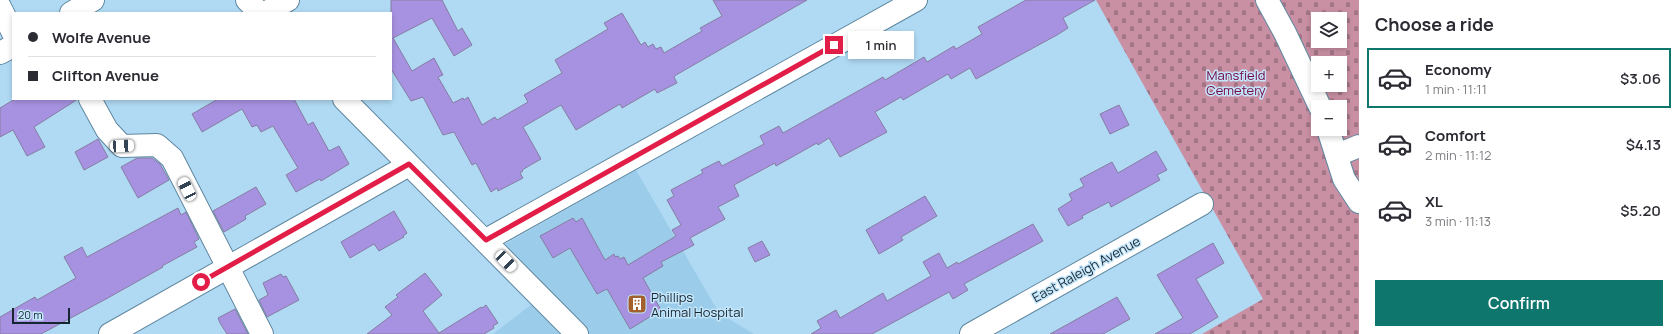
<!DOCTYPE html>
<html lang="en">
<head>
<meta charset="utf-8">
<style>
	body { margin:0; font-family:Manrope,sans-serif; background:#f7f7f7; color:#2b2b33; height:100vh; display:flex; flex-direction:column; font-size:15px; white-space:nowrap }
	* { box-sizing:border-box; margin:0 }
	p { font-size:13px; color:#7c7c81 }
	.icon { flex:none; width:22px; height:22px; fill:none; stroke:currentColor; stroke-width:2; stroke-linecap:round; stroke-linejoin:round }
	.map { position:relative; flex:1; overflow:hidden }
	.drawer { display:flex; flex-direction:column; background:#fff; width:320px }
	.drawer>* { flex:none }
	.banner { position:absolute; left:12px; top:12px; width:380px; height:88px; border-radius:0px; box-shadow:0 2px 6px #0003; display:grid; align-content:center; height:88px; padding:0 16px; background:#fff }
	.controls { position:absolute; left:1311px; top:12px; display:grid; gap:8px }
	.controls a { display:grid; place-items:center; width:36px; height:36px; border-radius:0px; background:#fff; box-shadow:0 2px 6px #0003; font-size:20px }
	.scale { position:absolute; left:12px; bottom:10px; width:58px; box-sizing:border-box; padding-left:4px; border:2px solid #162630; border-top:0; font-size:11px; line-height:14px; white-space:nowrap; color:#162630; -webkit-text-stroke:3px #c4e6fb; paint-order:stroke }
	.end { position:absolute; width:18px; height:18px; margin:-9px; border:5px solid #e11d48; background:#fff; box-shadow:0 0 0 2px #fff }
	.from { border-radius:50% }
	.bubble { position:absolute; height:28px; border-radius:0px; background:#fff; box-shadow:0 2px 6px #0003; font-size:13px; font-weight:600; line-height:28px; text-align:center }
	.car { position:absolute; width:12px; height:24px; margin:-12px -6px; border-radius:5px; box-shadow:0 0 3px 1px #0007; background:linear-gradient(#fff 24%,#345 0 40%,#fff 0 76%,#345 0 86%,#fff 0) }
	.banner b { display:flex; align-items:center; gap:14px; height:38px; font-size:15px }
	.banner b+b { border-top:1px solid #e1e1e2 }
	.banner i { width:10px; height:10px; background:#2b2b33 }
	ul { padding:0; list-style:none }
	li { display:flex; align-items:center; gap:12px; height:60px; margin:0 8px 6px; padding:0 8px; border:2px solid transparent; border-radius:0px }
	li div { flex:1 }
	li b { display:block; font-size:15px }
	li em { font-style:normal; font-weight:600 }
	li.on { border-color:#0f766e }
	li>.icon { width:36px; height:36px; stroke-width:1.5 }
	h2 { padding:0 16px; font-size:18px; line-height:48px }
	.button { display:flex; gap:8px; margin-top:auto; padding:8px 16px }
	.button a { flex:1; height:46px; border-radius:0px; background:#0f766e; color:#fff; font-size:16px; font-weight:600; line-height:46px; text-align:center }
	main { display:flex; flex:1; min-height:0 }
	.map>svg:first-child { display:block }
</style>
</head>
<body>
<main>
<div class="map">
<svg width="1359" height="334" viewBox="0 0 1359 334">
	<defs>
		<pattern id="cemetery-stones" width="16" height="16" patternUnits="userSpaceOnUse"><rect width="16" height="16" fill="#c990a4"/><path d="M2 7V4a2 2 0 0 1 4 0v3zM10 15v-3a2 2 0 0 1 4 0v3z" fill="#a27586"/></pattern>
	</defs>
	<rect width="100%" height="100%" fill="#b0daf4"/>
	<path fill="#9bcdea" d="M 636,170 L 719,313 L 754,334 L 493,334 L 537,300 L 491,252 Z"/>
	<path fill="url(#cemetery-stones)" fill-rule="evenodd" d="M 1096,0 L 1359,0 L 1359,334 L 1202,334 L 1263,299 ZM 1318,19 L 1340,19 L 1340,41 L 1318,41 ZM 1318,63 L 1340,63 L 1340,85 L 1318,85 ZM 1318,107 L 1340,107 L 1340,129 L 1318,129 Z"/>
	<path fill="#a792e1" stroke="#867da2" d="M 391,0 L 442,0 L 458,31 L 462,28 L 472,45 L 454,56 L 432,18 L 393,38 L 412,71 L 434,58 L 443,75 L 438,77 L 453,103 L 463,98 L 464,100 L 468,97 L 482,125 L 495,117 L 497,120 L 528,102 L 524,95 L 562,73 L 555,60 L 608,29 L 604,23 L 622,13 L 641,45 L 645,42 L 648,47 L 653,44 L 656,49 L 661,47 L 664,53 L 702,31 L 700,28 L 722,16 L 713,0 L 807,0 L 676,75 L 674,77 L 677,83 L 657,93 L 655,89 L 622,108 L 620,104 L 576,130 L 561,105 L 523,127 L 541,159 L 522,170 L 523,171 L 520,173 L 523,178 L 498,191 L 497,188 L 491,192 L 476,163 L 472,165 L 454,132 L 443,135 L 423,97 L 411,101 L 391,69 Z
		M 1026,0 L 1095,0 L 1063,18 L 1068,28 L 1057,35 L 976,79 L 970,68 L 951,79 L 948,74 L 903,100 L 901,97 L 875,112 L 887,132 L 840,157 L 829,138 L 818,145 L 817,143 L 776,166 L 775,163 L 734,185 L 739,196 L 718,207 L 725,219 L 690,238 L 694,245 L 661,262 L 663,266 L 643,278 L 661,310 L 630,329 L 607,289 L 597,294 L 570,248 L 553,258 L 540,236 L 573,218 L 576,222 L 582,218 L 605,260 L 614,254 L 615,257 L 618,256 L 620,259 L 624,257 L 628,265 L 676,236 L 672,230 L 681,225 L 667,200 L 674,196 L 671,190 L 703,173 L 701,170 L 719,161 L 722,166 L 764,144 L 760,136 L 779,126 L 783,133 L 883,77 L 885,80 L 924,57 L 927,62 L 954,46 L 956,49 L 982,34 L 978,27 Z
		M 15,99 L 78,99 L 34,127 L 45,147 L 27,156 L 13,130 L 0,137 L 0,108 Z
		M 218,99 L 294,99 L 308,125 L 313,122 L 329,151 L 339,146 L 349,164 L 321,181 L 320,179 L 316,181 L 296,192 L 286,175 L 298,168 L 273,126 L 261,132 L 257,125 L 252,127 L 242,109 L 202,132 L 192,114 Z
		M 1119,105 L 1129,125 L 1110,134 L 1100,114 Z
		M 98,139 L 108,157 L 84,170 L 75,152 Z
		M 1156,151 L 1167,170 L 1157,175 L 1160,180 L 1111,207 L 1109,202 L 1082,216 L 1083,218 L 1068,226 L 1058,209 L 1072,200 L 1069,194 L 1084,186 L 1080,179 L 1112,162 L 1118,173 Z
		M 137,158 L 152,158 L 160,164 L 169,180 L 138,198 L 121,167 Z
		M 256,187 L 266,204 L 245,216 L 246,219 L 224,232 L 213,211 Z
		M 925,196 L 937,216 L 901,237 L 903,240 L 879,254 L 866,230 Z
		M 178,208 L 181,215 L 186,212 L 199,239 L 194,242 L 197,247 L 162,266 L 163,267 L 106,299 L 41,334 L 0,334 L 0,317 L 35,297 L 37,300 L 76,278 L 64,257 L 82,247 L 87,257 Z
		M 394,211 L 407,233 L 403,236 L 404,237 L 379,251 L 374,244 L 350,258 L 341,242 Z
		M 1033,224 L 1043,241 L 964,284 L 968,290 L 953,299 L 949,292 L 872,334 L 811,334 L 821,328 L 817,321 L 836,310 L 840,318 L 883,293 L 887,301 L 931,276 L 923,262 L 939,253 L 947,268 L 957,262 L 958,264 Z
		M 762,241 L 770,255 L 755,262 L 748,248 Z
		M 1213,243 L 1224,263 L 1196,279 L 1218,317 L 1190,334 L 1155,334 L 1183,318 L 1157,275 Z
		M 425,273 L 442,295 L 423,311 L 439,333 L 481,307 L 482,308 L 486,305 L 498,323 L 493,326 L 494,328 L 484,334 L 367,334 L 392,315 L 385,307 L 398,297 L 396,295 Z
		M 281,274 L 283,277 L 286,276 L 299,300 L 267,317 L 259,300 L 268,295 L 263,283 Z
		M 1117,297 L 1130,319 L 1103,334 L 1050,334 Z
		M 235,309 L 248,334 L 227,334 L 220,323 L 218,318 Z"/>
	<g fill="none" stroke-linecap="round" stroke-linejoin="round">
		<g stroke="#5f879f" stroke-width="24">
			<path id="minor" d="M 1267,0 L 1285,33 L 1320,107
				M 0,7 L 13,33
				M 71,13 L 93,0
				M 265,13 L 288,0
				M 0,53 L 13,46
				M 90,99 L 107,130 L 122,146 L 157,145 L 172,158 L 262,334
				M 1328,129 L 1344,179 L 1359,202
				M 1337,155 L 1359,146
				M 486,240 L 916,0
				M 110,334 L 409,165
				M 971,334 L 1202,204"/>
		</g>
		<g stroke="#5f879f" stroke-width="24">
			<path id="highway" d="M 247,0 L 260,13
				M 344,99 L 577,334"/>
		</g>
		<use href="#minor" stroke="#fff" stroke-width="22"/>
		<use href="#highway" stroke="#fff" stroke-width="22"/>
	</g>
	<g fill="none" stroke-linecap="round" stroke-linejoin="round">
		<path stroke="#e11d48" stroke-width="5" d="M 201,282 L 409,164 L 486,240 L 834,45"/>
	</g>
	<defs>
		<g id="building-square" transform="scale(1)"><rect x="-9" y="-9" width="18" height="18" rx="4" fill="#a2602d" stroke="#c4e6fb"/><path d="M-4-6H4V6H1V3H-1V6H-4ZM-2.5-4.3h1.7v1.8h-1.7ZM.8-4.3h1.7v1.8H.8ZM-2.5-1h1.7V.8h-1.7ZM.8-1h1.7V.8H.8Z" fill="#fff"/></g>
	</defs>
	<g fill-rule="evenodd">
		<use href="#building-square" x="637" y="304"/>
	</g>
	<g text-anchor="middle" stroke-width="3" stroke-linejoin="round" paint-order="stroke">
		<g font-size="13" fill="#720541" stroke="#c4e6fb">
			<text x="1236" y="80">Mansfield<tspan x="1236" dy="15">Cemetery</tspan></text>
		</g>
		<g font-size="13" fill="#162630" stroke="#c4e6fb">
			<text transform="translate(1086 269) rotate(-29)" y="5">East Raleigh Avenue</text>
		</g>
		<g font-size="13" fill="#162630" stroke="#c4e6fb" text-anchor="start">
			<text x="651" y="302">Phillips<tspan x="651" dy="15">Animal Hospital</tspan></text>
		</g>
	</g>
</svg>
<div class="controls">
<a><svg class="icon" aria-label="layers" viewBox="0 0 24 24"><path d="M12 4l9 5-9 5-9-5zM3 14l9 5 9-5"/></svg></a>
<a>+</a>
<a>−</a>
</div>
<div class="scale">20 m</div>
<i class="end from" style="left:201px;top:282px"></i>
<i class="end" style="left:834px;top:45px"></i>
<div class="bubble" style="left:848px;top:31px;width:66px">1 min</div>
<i class="car" style="left:122px;top:146px;rotate:87deg"></i>
<i class="car" style="left:187px;top:189px;rotate:333deg"></i>
<i class="car" style="left:506px;top:261px;rotate:136deg"></i>
<div class="banner">
<b><i class="from"></i>Wolfe Avenue</b>
<b><i></i>Clifton Avenue</b>
</div>
</div>
<section class="drawer">
<h2>Choose a ride</h2>
<ul>
<li class="on"><svg class="icon" aria-label="car" viewBox="0 0 24 24"><path d="M5 17H2v-5l4-1 3-4h7l3 4 3 1v5h-3M9 17h6M6 11h13"/><circle cx="7" cy="17" r="2"/><circle cx="17" cy="17" r="2"/></svg><div><b>Economy</b><p>1 min · 11:11</p></div><em>$3.06</em></li>
<li><svg class="icon" aria-label="car" viewBox="0 0 24 24"><path d="M5 17H2v-5l4-1 3-4h7l3 4 3 1v5h-3M9 17h6M6 11h13"/><circle cx="7" cy="17" r="2"/><circle cx="17" cy="17" r="2"/></svg><div><b>Comfort</b><p>2 min · 11:12</p></div><em>$4.13</em></li>
<li><svg class="icon" aria-label="car" viewBox="0 0 24 24"><path d="M5 17H2v-5l4-1 3-4h7l3 4 3 1v5h-3M9 17h6M6 11h13"/><circle cx="7" cy="17" r="2"/><circle cx="17" cy="17" r="2"/></svg><div><b>XL</b><p>3 min · 11:13</p></div><em>$5.20</em></li>
</ul>
<div class="button"><a>Confirm</a></div>
</section>
</main>
</body>
</html>
